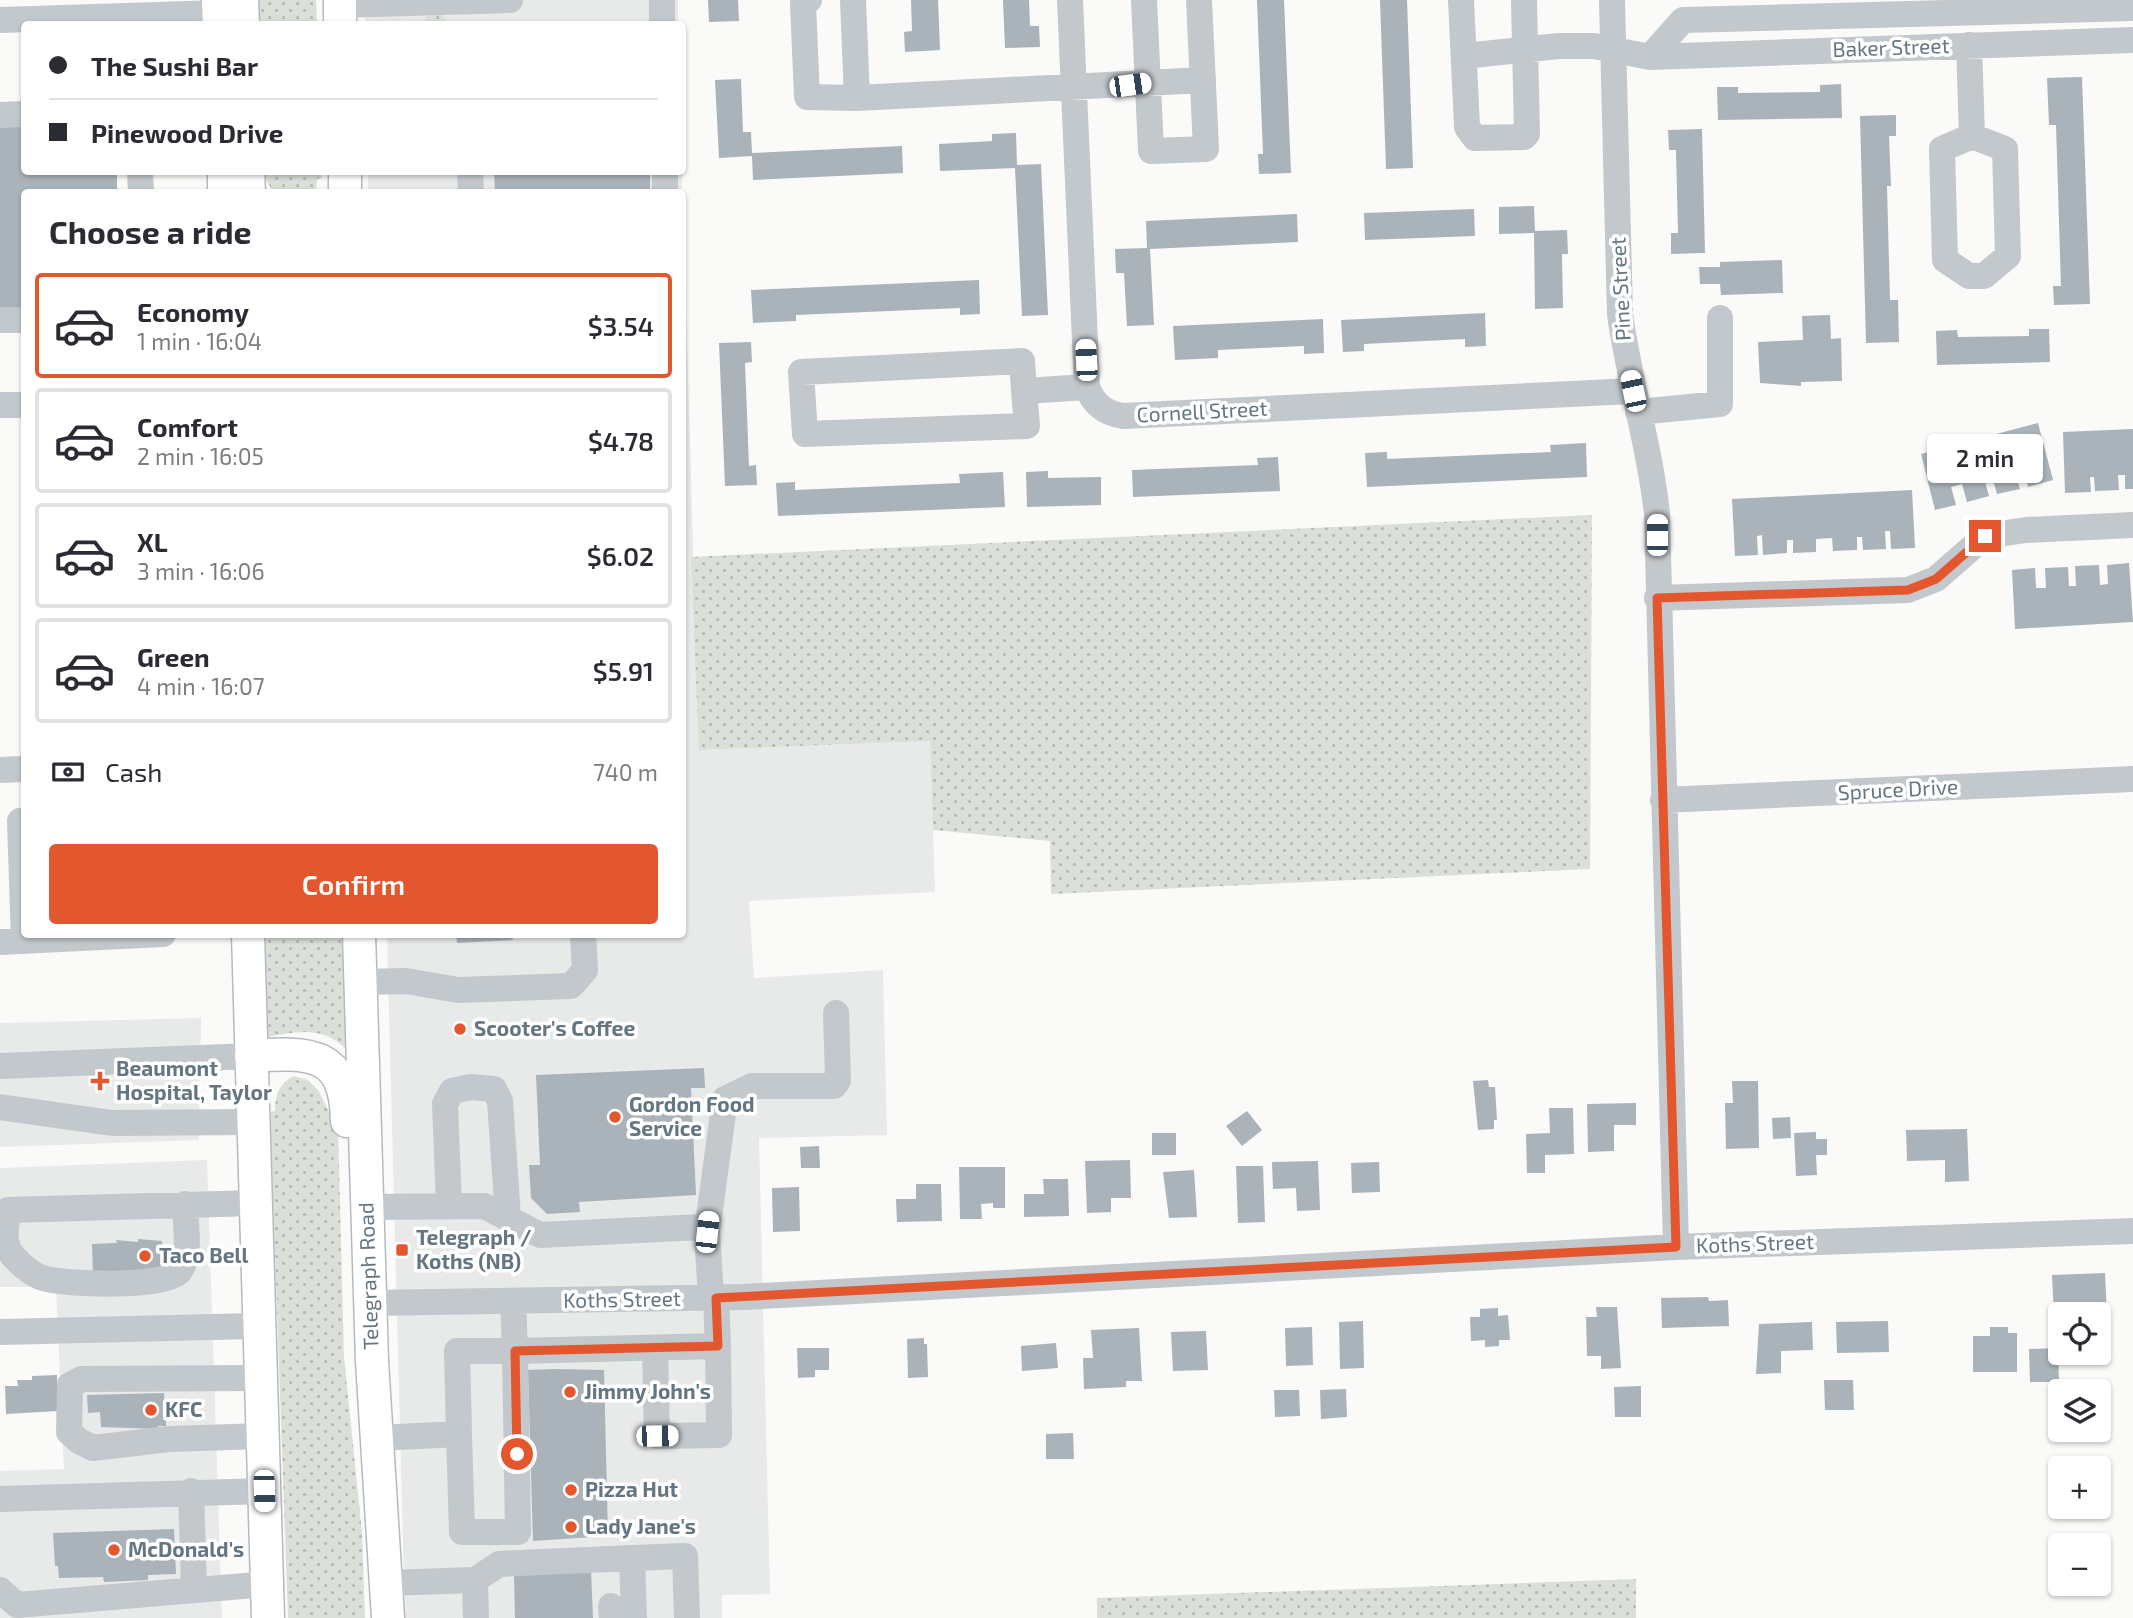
<!DOCTYPE html>
<html lang="en">
<head>
<meta charset="utf-8">
<style>
	body { margin:0; font-family:"Exo 2",sans-serif; background:#f2f2f3; color:#2b2b33; height:100vh; display:flex; flex-direction:column; font-size:26px; white-space:nowrap }
	* { box-sizing:border-box; margin:0 }
	p { font-size:23px; color:#7c7c81 }
	.icon { flex:none; width:38px; height:38px; fill:none; stroke:currentColor; stroke-width:2; stroke-linecap:round; stroke-linejoin:round }
	.map { position:relative; flex:1; overflow:hidden }
	.sheet { position:absolute; left:21px; top:189px; width:665px; height:749px; display:flex; flex-direction:column; background:#fff; border-radius:7px; box-shadow:0 2px 5px #0004 }
	.sheet>* { flex:none }
	.guide { position:absolute; left:21px; top:21px; width:665px; height:154px; border-radius:7px; box-shadow:0 2px 5px #0004; display:grid; align-content:center; height:154px; padding:0 28px; background:#fff }
	.tools { position:absolute; left:2048px; top:1302px; display:grid; gap:14px }
	.tools a { display:grid; place-items:center; width:63px; height:63px; border-radius:7px; background:#fff; box-shadow:0 2px 5px #0004; font-size:35px }
	.end { position:absolute; width:32px; height:32px; margin:-16px; border:9px solid #e4572e; background:#fff; box-shadow:0 0 0 4px #fff }
	.from { border-radius:50% }
	.bubble { position:absolute; height:49px; border-radius:7px; background:#fff; box-shadow:0 2px 5px #0004; font-size:23px; font-weight:600; line-height:49px; text-align:center }
	.car { position:absolute; width:21px; height:42px; margin:-21px -10px; border-radius:9px; box-shadow:0 0 5px 2px #0007; background:linear-gradient(#fff 24%,#345 0 40%,#fff 0 76%,#345 0 86%,#fff 0) }
	.guide b { display:flex; align-items:center; gap:24px; height:66px; font-size:26px }
	.guide b+b { border-top:2px solid #e1e1e2 }
	.guide i { width:18px; height:18px; background:#2b2b33 }
	ul { padding:0; list-style:none }
	li { display:flex; align-items:center; gap:21px; height:105px; margin:0 14px 10px; padding:0 14px; border:4px solid #e1e1e2; border-radius:7px }
	li div { flex:1 }
	li b { display:block; font-size:26px }
	li em { font-style:normal; font-weight:600 }
	li.current { border-color:#e4572e }
	li>.icon { width:63px; height:63px; stroke-width:1.5 }
	h2 { padding:0 28px; font-size:32px; line-height:84px }
	.pay { display:flex; align-items:center; gap:18px; height:77px; padding:0 28px; font-size:26px }
	.pay p { margin-inline-start:auto }
	.button { display:flex; gap:14px; margin-top:auto; padding:14px 28px }
	.button a { flex:1; height:80px; border-radius:7px; background:#e4572e; color:#fff; font-size:28px; font-weight:600; line-height:80px; text-align:center }
	.map>svg:first-child { display:block }
</style>
</head>
<body>
<div class="map">
<svg width="2133" height="1618" viewBox="0 0 2133 1618">
	<defs>
		<pattern id="grass-dots" width="8" height="8" patternUnits="userSpaceOnUse" patternTransform="scale(1.75)"><rect width="8" height="8" fill="#dadfd7"/><path d="M2 2h.1M6 6h.1" fill="none" stroke="#b4b9b4" stroke-width="1.8" stroke-linecap="round"/></pattern>
	</defs>
	<rect width="100%" height="100%" fill="#fafaf8"/>
	<path fill="#e8e9e9" d="M 365,0 L 678,0 L 678,24 L 365,24 Z
		M 368,172 L 682,172 L 682,192 L 368,192 Z
		M 683,204 L 699,750 L 930,741 L 935,892 L 749,901 L 754,978 L 883,970 L 887,1135 L 759,1138 L 770,1594 L 722,1595 L 722,1618 L 405,1618 L 387,935 L 682,934 Z
		M 201,1018 L 199,1140 L 0,1147 L 0,1023 Z
		M 207,1160 L 222,1618 L 0,1618 L 0,1471 L 64,1469 L 56,1287 L 0,1287 L 0,1168 Z"/>
	<path fill="url(#grass-dots)" d="M 249,0 L 316,0 L 317,24 L 250,24 Z
		M 442,15 L 449,24 L 423,24 L 427,16 Z
		M 262,172 L 322,172 L 322,178 L 317,179 L 316,192 L 273,192 Z
		M 1592,515 L 1590,869 L 1051,894 L 1050,841 L 933,830 L 930,741 L 699,750 L 691,557 Z
		M 265,935 L 344,935 L 347,1050 C 324,1026 298,1031 268,1037 Z
		M 293,1076 L 308,1080 L 318,1090 L 338,1129 L 344,1357 L 362,1533 L 365,1618 L 288,1618 L 270,1112 L 275,1111 C 275,1095 279,1084 293,1076 Z
		M 1636,1579 L 1636,1618 L 1097,1618 L 1097,1598 Z"/>
	<path fill="#aab3b9" d="M 708,0 L 738,0 L 739,21 L 709,22 Z
		M 911,0 L 938,0 L 940,50 L 905,52 L 904,32 L 912,31 Z
		M 1003,0 L 1029,0 L 1030,26 L 1039,26 L 1040,47 L 1005,48 Z
		M 1257,0 L 1284,0 L 1291,173 L 1259,174 L 1258,154 L 1263,154 Z
		M 1380,0 L 1407,0 L 1413,168 L 1386,169 Z
		M 2082,77 L 2090,304 L 2054,305 L 2053,286 L 2061,286 L 2056,125 L 2049,125 L 2047,78 Z
		M 741,79 L 743,132 L 751,132 L 752,153 L 902,146 L 903,173 L 753,180 L 752,156 L 719,158 L 715,80 Z
		M 1841,84 L 1842,118 L 1718,120 L 1717,87 L 1738,87 L 1738,93 L 1820,92 L 1820,85 Z
		M 1896,115 L 1896,136 L 1889,136 L 1891,186 L 1887,186 L 1890,300 L 1898,300 L 1899,342 L 1866,343 L 1860,116 Z
		M 24,121 L 24,172 L 117,172 L 117,192 L 24,192 L 24,310 L 0,311 L 0,122 Z
		M 1702,129 L 1705,253 L 1671,254 L 1671,233 L 1678,233 L 1676,150 L 1669,150 L 1668,130 Z
		M 1016,133 L 1017,165 L 1041,164 L 1048,315 L 1022,316 L 1015,168 L 940,171 L 939,144 L 992,141 L 992,134 Z
		M 494,172 L 650,172 L 650,192 L 495,192 Z
		M 1534,206 L 1535,231 L 1567,230 L 1568,254 L 1562,254 L 1563,308 L 1535,309 L 1534,233 L 1499,234 L 1499,207 Z
		M 1474,209 L 1475,236 L 1365,240 L 1364,213 Z
		M 1297,214 L 1298,242 L 1150,249 L 1154,325 L 1127,326 L 1124,273 L 1116,273 L 1115,249 L 1147,248 L 1146,221 Z
		M 1782,260 L 1783,293 L 1721,295 L 1720,284 L 1700,284 L 1699,267 L 1720,267 L 1720,262 Z
		M 979,280 L 980,314 L 960,315 L 960,308 L 796,315 L 796,321 L 753,323 L 751,290 Z
		M 1485,313 L 1486,346 L 1465,347 L 1465,339 L 1364,344 L 1364,351 L 1343,352 L 1341,320 Z
		M 1830,315 L 1831,339 L 1841,338 L 1842,381 L 1801,382 L 1801,386 L 1760,383 L 1758,342 L 1803,340 L 1802,316 Z
		M 1323,319 L 1324,353 L 1304,354 L 1304,346 L 1218,350 L 1218,358 L 1175,360 L 1173,326 Z
		M 2029,329 L 2049,329 L 2050,362 L 1937,365 L 1936,331 L 1957,330 L 1958,337 L 2029,336 Z
		M 751,342 L 752,362 L 745,363 L 749,466 L 756,465 L 757,485 L 725,486 L 719,343 Z
		M 2038,423 L 2053,480 L 2028,487 L 2024,469 L 2015,471 L 2020,489 L 1997,494 L 1992,476 L 1984,478 L 1989,496 L 1967,502 L 1962,484 L 1951,487 L 1956,505 L 1935,510 L 1921,454 Z
		M 2133,429 L 2133,489 L 2125,489 L 2125,475 L 2118,475 L 2119,490 L 2095,491 L 2094,477 L 2090,477 L 2091,492 L 2065,493 L 2063,432 Z
		M 1586,443 L 1587,477 L 1367,487 L 1365,453 L 1387,452 L 1387,459 L 1551,452 L 1550,445 Z
		M 1278,457 L 1280,491 L 1133,497 L 1132,470 L 1258,465 L 1257,458 Z
		M 1048,471 L 1048,478 L 1101,477 L 1101,505 L 1027,507 L 1026,472 Z
		M 1003,472 L 1005,507 L 778,516 L 776,483 L 795,482 L 795,490 L 960,483 L 959,474 Z
		M 1912,490 L 1915,548 L 1891,549 L 1890,531 L 1885,531 L 1886,549 L 1863,550 L 1862,537 L 1857,537 L 1857,550 L 1833,551 L 1832,538 L 1816,539 L 1816,552 L 1793,553 L 1793,540 L 1787,540 L 1787,553 L 1763,555 L 1762,535 L 1757,536 L 1758,555 L 1735,556 L 1732,499 Z
		M 2129,563 L 2133,622 L 2015,629 L 2012,570 L 2035,568 L 2036,588 L 2046,588 L 2045,568 L 2068,567 L 2069,586 L 2076,586 L 2075,566 L 2099,565 L 2100,585 L 2108,584 L 2107,565 Z
		M 456,934 L 512,934 L 513,940 L 457,943 Z
		M 704,1068 L 705,1088 L 691,1088 L 696,1195 L 579,1202 L 580,1212 L 547,1214 L 531,1198 L 529,1165 L 540,1165 L 536,1075 Z
		M 1488,1080 L 1489,1087 L 1495,1087 L 1497,1120 L 1494,1120 L 1494,1129 L 1478,1130 L 1473,1081 Z
		M 1732,1081 L 1758,1081 L 1759,1148 L 1726,1149 L 1725,1103 L 1733,1103 Z
		M 1636,1103 L 1636,1125 L 1614,1125 L 1614,1151 L 1588,1152 L 1587,1104 Z
		M 1549,1108 L 1573,1108 L 1574,1154 L 1545,1155 L 1545,1173 L 1527,1173 L 1526,1134 L 1550,1133 Z
		M 1247,1111 L 1262,1130 L 1242,1146 L 1226,1126 Z
		M 1790,1117 L 1791,1138 L 1773,1139 L 1772,1118 Z
		M 1967,1129 L 1969,1181 L 1945,1182 L 1945,1160 L 1907,1161 L 1906,1130 Z
		M 1816,1132 L 1816,1139 L 1827,1139 L 1827,1155 L 1816,1155 L 1817,1175 L 1796,1176 L 1794,1133 Z
		M 1152,1133 L 1176,1133 L 1176,1155 L 1152,1155 Z
		M 819,1146 L 820,1168 L 801,1168 L 800,1147 Z
		M 1130,1160 L 1131,1198 L 1111,1198 L 1111,1212 L 1087,1213 L 1085,1161 Z
		M 1318,1161 L 1320,1210 L 1297,1211 L 1296,1188 L 1273,1189 L 1272,1162 Z
		M 1379,1162 L 1380,1192 L 1352,1193 L 1351,1163 Z
		M 1236,1166 L 1263,1166 L 1265,1222 L 1238,1223 Z
		M 959,1167 L 1005,1167 L 1005,1208 L 993,1208 L 993,1203 L 981,1204 L 982,1219 L 960,1219 Z
		M 1194,1170 L 1197,1217 L 1169,1218 L 1163,1172 Z
		M 1043,1179 L 1068,1179 L 1069,1216 L 1024,1217 L 1024,1194 L 1044,1194 Z
		M 916,1184 L 941,1184 L 942,1221 L 897,1222 L 896,1199 L 916,1199 Z
		M 799,1187 L 800,1231 L 773,1232 L 772,1188 Z
		M 138,1239 L 162,1241 L 163,1270 L 93,1275 L 92,1244 L 117,1243 L 116,1240 L 138,1242 Z
		M 2105,1273 L 2107,1315 L 2060,1314 L 2054,1317 L 2052,1275 Z
		M 1708,1297 L 1709,1301 L 1728,1300 L 1729,1326 L 1662,1328 L 1661,1298 Z
		M 1596,1307 L 1617,1307 L 1621,1368 L 1601,1369 L 1601,1356 L 1587,1356 L 1586,1317 L 1597,1317 Z
		M 1498,1308 L 1498,1316 L 1508,1315 L 1510,1340 L 1499,1340 L 1499,1346 L 1485,1347 L 1485,1340 L 1471,1341 L 1470,1317 L 1480,1317 L 1480,1309 Z
		M 1363,1321 L 1364,1368 L 1340,1369 L 1339,1322 Z
		M 1888,1321 L 1889,1352 L 1837,1353 L 1836,1322 Z
		M 1812,1322 L 1813,1350 L 1781,1351 L 1781,1373 L 1756,1374 L 1759,1324 Z
		M 1312,1327 L 1313,1365 L 1286,1366 L 1285,1328 Z
		M 1990,1327 L 2008,1327 L 2008,1333 L 2017,1333 L 2017,1372 L 1973,1372 L 1973,1336 L 1990,1336 Z
		M 1139,1328 L 1142,1381 L 1126,1381 L 1126,1387 L 1084,1389 L 1083,1358 L 1093,1358 L 1091,1330 Z
		M 1206,1331 L 1208,1370 L 1173,1371 L 1171,1332 Z
		M 924,1338 L 924,1344 L 927,1344 L 928,1377 L 908,1378 L 907,1339 Z
		M 1056,1343 L 1058,1368 L 1022,1371 L 1021,1346 Z
		M 797,1348 L 829,1348 L 829,1370 L 815,1370 L 815,1377 L 798,1378 Z
		M 2058,1348 L 2059,1382 L 2030,1382 L 2029,1349 Z
		M 553,1369 L 604,1370 L 608,1536 L 533,1541 L 528,1370 Z
		M 57,1375 L 58,1411 L 6,1414 L 5,1386 L 18,1386 L 17,1380 L 32,1380 L 32,1376 Z
		M 1824,1380 L 1853,1380 L 1854,1410 L 1825,1410 Z
		M 1641,1386 L 1641,1417 L 1615,1417 L 1614,1387 Z
		M 1346,1389 L 1347,1417 L 1321,1419 L 1320,1390 Z
		M 1274,1390 L 1299,1390 L 1300,1416 L 1275,1417 Z
		M 164,1393 L 166,1426 L 158,1426 L 158,1429 L 101,1427 L 100,1412 L 88,1413 L 87,1395 Z
		M 1073,1433 L 1074,1459 L 1046,1459 L 1046,1434 Z
		M 174,1529 L 176,1574 L 148,1575 L 148,1580 L 104,1582 L 103,1577 L 59,1578 L 58,1566 L 55,1566 L 53,1533 Z
		M 591,1571 L 593,1618 L 515,1618 L 514,1574 Z"/>
	<g fill="none" stroke-linecap="round" stroke-linejoin="round">
		<g stroke="#b5babe" stroke-width="35">
			<path id="major" d="M 218,0 L 219,24
				M 242,0 L 243,24
				M 340,0 L 340,24
				M 224,172 L 224,192
				M 248,172 L 249,192
				M 345,172 L 345,192
				M 248,934 L 268,1618
				M 359,934 L 372,1361 L 388,1618
				M 251,1056 C 310,1052 346,1051 347,1121"/>
		</g>
		<path stroke="#c3c8cc" stroke-width="26" d="M 662,0 L 662,24
			M 809,0 L 803,4 L 807,97 L 857,98 L 1203,80
			M 853,0 L 857,98
			M 1070,0 L 1087,387 C 1094,405 1105,413 1123,416 L 1633,391
			M 1144,0 L 1151,151 L 1206,149 L 1199,0
			M 1461,0 L 1467,127 L 1475,138 L 1524,137 L 1527,134 L 1524,0
			M 1612,0 L 1620,314 C 1629,382 1650,446 1657,514 L 1676,1247
			M 340,5 L 510,0
			M 0,20 L 219,13
			M 1969,45 L 1972,136 L 2005,149 L 2008,256 L 1984,276 L 1969,276 L 1945,260 L 1942,149 L 1972,136
			M 1464,56 L 1559,46 L 1594,46 L 1650,57 L 2133,40
			M 1650,57 L 1683,20 L 2133,8
			M 0,115 L 24,114
			M 140,172 L 141,192
			M 470,172 L 471,192
			M 665,172 L 665,192
			M 0,320 L 24,320
			M 1024,391 L 1027,426 L 805,434 L 801,372 L 1022,361 L 1024,391 L 1087,387
			M 0,405 L 24,405
			M 1638,412 L 1720,404 L 1720,318
			M 1657,598 L 1908,590 L 1936,579 L 1985,536 L 2026,530 L 2133,525
			M 0,770 L 24,769
			M 1663,800 L 2133,779
			M 24,941 L 20,821 L 24,821
			M 0,942 L 163,934
			M 360,982 L 406,981 L 458,990 L 571,986 L 585,970 L 583,934
			M 0,1066 L 251,1056
			M 0,1107 L 112,1123 L 254,1122
			M 185,1204 C 185,1223 192,1257 179,1272 C 165,1288 64,1285 43,1278 C 32,1275 16,1261 10,1252 C 2,1239 7,1223 8,1210 L 256,1203
			M 449,1206 L 445,1104 L 452,1091 L 470,1087 L 494,1089 L 500,1101 L 508,1218
			M 367,1207 L 484,1206 L 540,1235 L 701,1227 L 707,1232 L 711,1298
			M 707,1232 L 725,1099 L 752,1086 L 834,1086 L 838,1081 L 836,1013
			M 370,1303 L 743,1297 L 1676,1247 L 2133,1231
			M 0,1332 L 258,1326
			M 655,1348 L 657,1436 L 719,1435 L 718,1346
			M 260,1378 L 82,1379 L 70,1385 L 69,1432 L 79,1441 L 93,1448 L 169,1439 L 262,1436
			M 459,1434 L 462,1532 L 518,1532 L 515,1351 L 718,1346 L 716,1298
			M 377,1438 L 459,1434 L 457,1351 L 515,1351 L 513,1301
			M 191,1491 L 194,1589
			M 0,1499 L 264,1491
			M 632,1558 L 685,1556 L 687,1618
			M 475,1580 L 476,1618
			M 386,1583 L 475,1580 L 499,1564 L 632,1558 L 634,1618
			M 0,1590 L 17,1605 L 267,1584
			M 611,1606 L 612,1618"/>
		<use href="#major" stroke="#fff" stroke-width="32"/>
	</g>
	<g fill="none" stroke-linecap="round" stroke-linejoin="round">
		<path stroke="#e4572e" stroke-width="9" d="M 517,1454 L 515,1351 L 718,1346 L 716,1298 L 1676,1247 L 1657,598 L 1908,590 L 1936,579 L 1985,536"/>
	</g>
	<g fill="#e4572e" stroke="#fff" stroke-width="2.5">
		<circle cx="460" cy="1029" r="7"/>
		<path d="M96.5 1070.5h7v7h7v7h-7v7h-7v-7h-7v-7h7z"/>
		<circle cx="615" cy="1117" r="7"/>
		<rect x="395" y="1243" width="14" height="14" rx="3.5"/>
		<circle cx="145" cy="1256" r="7"/>
		<circle cx="570" cy="1392" r="7"/>
		<circle cx="151" cy="1410" r="7"/>
		<circle cx="571" cy="1490" r="7"/>
		<circle cx="571" cy="1527" r="7"/>
		<circle cx="114" cy="1550" r="7"/>
	</g>
	<g text-anchor="middle" stroke-width="7" stroke-linejoin="round" paint-order="stroke">
		<g font-size="21" fill="#657683" stroke="#fff">
			<text transform="translate(1891 48) rotate(-2)" y="7">Baker Street</text>
			<text transform="translate(1621 289) rotate(-93)" y="7">Pine Street</text>
			<text transform="translate(1202 412) rotate(-3)" y="7">Cornell Street</text>
			<text transform="translate(1898 790) rotate(-3)" y="7">Spruce Drive</text>
			<text transform="translate(1755 1244) rotate(-2)" y="7">Koths Street</text>
			<text transform="translate(369 1276) rotate(-92)" y="7">Telegraph Road</text>
			<text transform="translate(622 1300) rotate(-1)" y="7">Koths Street</text>
		</g>
		<g font-size="21" font-weight="bold" fill="#657683" stroke="#fff" text-anchor="start">
			<text x="474" y="1036">Scooter's Coffee</text>
			<text x="116" y="1076">Beaumont<tspan x="116" dy="24">Hospital, Taylor</tspan></text>
			<text x="629" y="1112">Gordon Food<tspan x="629" dy="24">Service</tspan></text>
			<text x="416" y="1245">Telegraph /<tspan x="416" dy="24">Koths (NB)</tspan></text>
			<text x="159" y="1263">Taco Bell</text>
			<text x="584" y="1399">Jimmy John's</text>
			<text x="165" y="1417">KFC</text>
			<text x="585" y="1497">Pizza Hut</text>
			<text x="585" y="1534">Lady Jane's</text>
			<text x="128" y="1557">McDonald's</text>
		</g>
	</g>
</svg>
<div class="tools">
<a><svg class="icon" aria-label="locate" viewBox="0 0 24 24"><circle cx="12" cy="12" r="6"/><path d="M12 2v4M12 18v4M2 12h4M18 12h4"/></svg></a>
<a><svg class="icon" aria-label="layers" viewBox="0 0 24 24"><path d="M12 4l9 5-9 5-9-5zM3 14l9 5 9-5"/></svg></a>
<a>+</a>
<a>−</a>
</div>
<i class="end from" style="left:517px;top:1454px"></i>
<i class="end" style="left:1985px;top:536px"></i>
<div class="bubble" style="left:1927px;top:434px;width:116px">2 min</div>
<i class="car" style="left:1130px;top:85px;rotate:82deg"></i>
<i class="car" style="left:1086px;top:360px;rotate:357deg"></i>
<i class="car" style="left:1633px;top:391px;rotate:348deg"></i>
<i class="car" style="left:1657px;top:535px;rotate:0deg"></i>
<i class="car" style="left:707px;top:1232px;rotate:6deg"></i>
<i class="car" style="left:657px;top:1436px;rotate:89deg"></i>
<i class="car" style="left:264px;top:1491px;rotate:178deg"></i>
<div class="guide">
<b><i class="from"></i>The Sushi Bar</b>
<b><i></i>Pinewood Drive</b>
</div>
<section class="sheet">
<h2>Choose a ride</h2>
<ul>
<li class="current"><svg class="icon" aria-label="car" viewBox="0 0 24 24"><path d="M5 17H2v-5l4-1 3-4h7l3 4 3 1v5h-3M9 17h6M6 11h13"/><circle cx="7" cy="17" r="2"/><circle cx="17" cy="17" r="2"/></svg><div><b>Economy</b><p>1 min · 16:04</p></div><em>$3.54</em></li>
<li><svg class="icon" aria-label="car" viewBox="0 0 24 24"><path d="M5 17H2v-5l4-1 3-4h7l3 4 3 1v5h-3M9 17h6M6 11h13"/><circle cx="7" cy="17" r="2"/><circle cx="17" cy="17" r="2"/></svg><div><b>Comfort</b><p>2 min · 16:05</p></div><em>$4.78</em></li>
<li><svg class="icon" aria-label="car" viewBox="0 0 24 24"><path d="M5 17H2v-5l4-1 3-4h7l3 4 3 1v5h-3M9 17h6M6 11h13"/><circle cx="7" cy="17" r="2"/><circle cx="17" cy="17" r="2"/></svg><div><b>XL</b><p>3 min · 16:06</p></div><em>$6.02</em></li>
<li><svg class="icon" aria-label="car" viewBox="0 0 24 24"><path d="M5 17H2v-5l4-1 3-4h7l3 4 3 1v5h-3M9 17h6M6 11h13"/><circle cx="7" cy="17" r="2"/><circle cx="17" cy="17" r="2"/></svg><div><b>Green</b><p>4 min · 16:07</p></div><em>$5.91</em></li>
</ul>
<div class="pay"><svg class="icon" aria-label="cash" viewBox="0 0 24 24"><path d="M3 7h18v10H3z"/><circle cx="12" cy="12" r="2"/></svg>Cash<p>740 m</p></div>
<div class="button"><a>Confirm</a></div>
</section>
</div>
</body>
</html>
